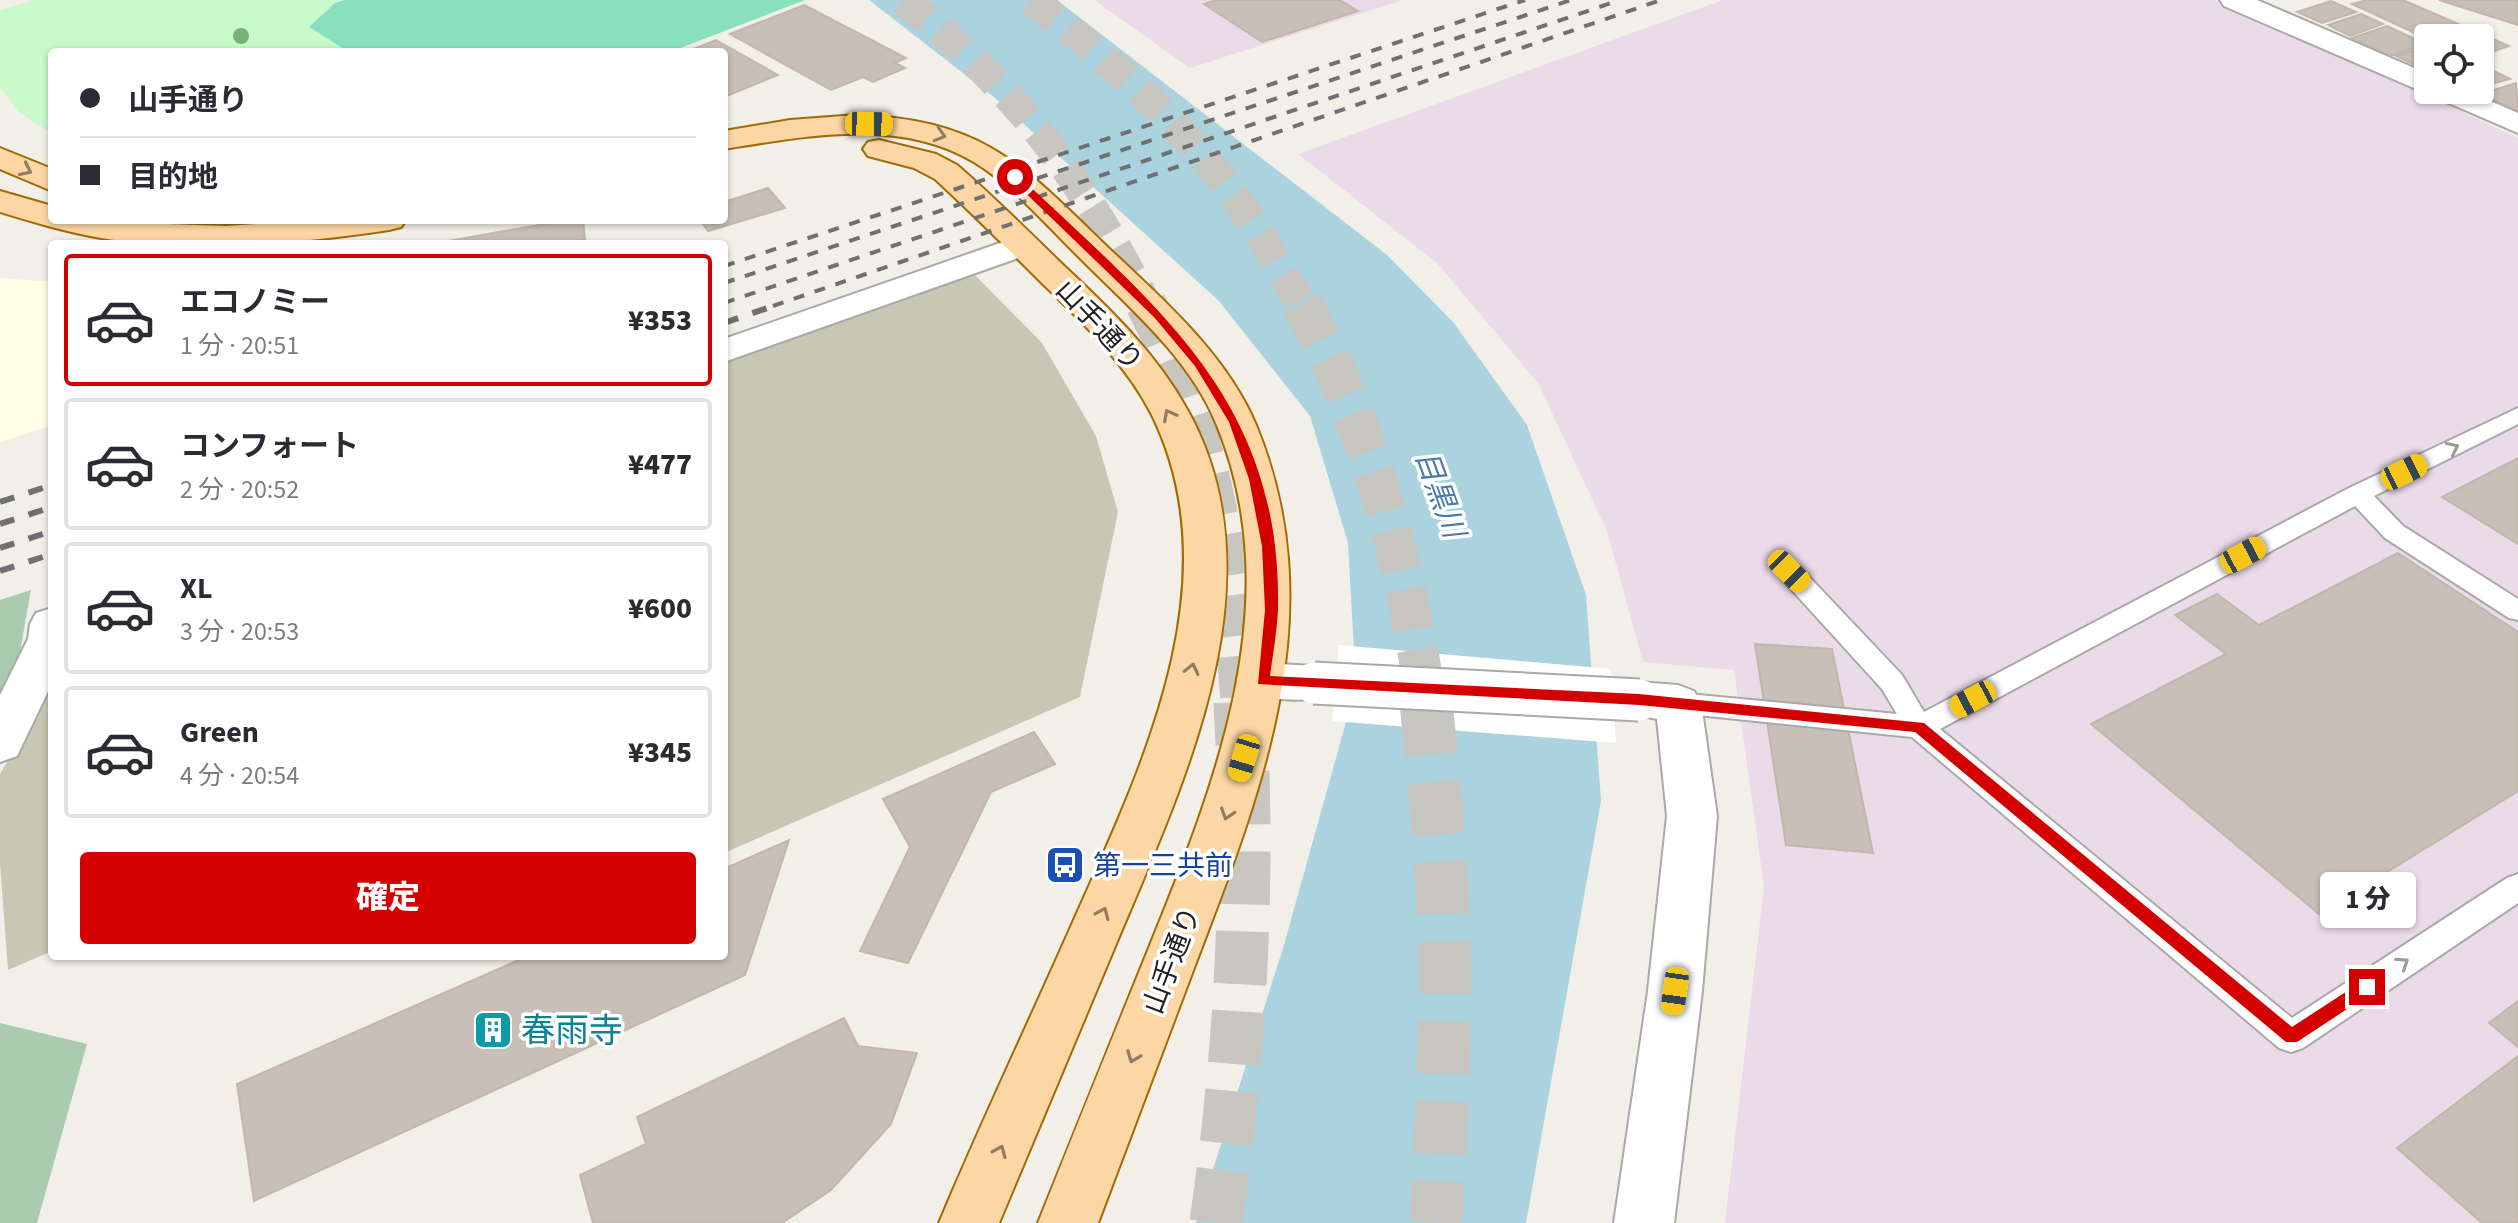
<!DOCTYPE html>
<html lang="ja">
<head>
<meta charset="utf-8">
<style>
	body { margin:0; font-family:"Source Sans 3","Noto Sans JP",sans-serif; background:#f7f7f7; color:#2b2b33; height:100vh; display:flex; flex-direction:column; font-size:30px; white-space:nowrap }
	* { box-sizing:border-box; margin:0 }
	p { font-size:26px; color:#7c7c81 }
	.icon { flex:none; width:44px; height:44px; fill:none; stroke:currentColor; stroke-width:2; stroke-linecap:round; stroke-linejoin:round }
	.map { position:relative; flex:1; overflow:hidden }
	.sheet { position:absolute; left:48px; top:240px; width:680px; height:720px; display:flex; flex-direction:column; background:#fff; border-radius:8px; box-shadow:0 2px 6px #0004 }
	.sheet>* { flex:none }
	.hud { position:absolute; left:48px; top:48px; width:680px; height:176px; border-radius:8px; box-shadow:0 2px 6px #0004; display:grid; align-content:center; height:176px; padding:0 32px; background:#fff }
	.tools { position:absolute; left:2414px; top:24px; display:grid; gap:16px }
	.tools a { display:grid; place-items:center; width:80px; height:80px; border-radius:8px; background:#fff; box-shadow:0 2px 6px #0004; font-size:40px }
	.end { position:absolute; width:36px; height:36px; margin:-18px; border:10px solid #d40000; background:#fff; box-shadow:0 0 0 4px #fff }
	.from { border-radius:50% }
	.bubble { position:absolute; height:56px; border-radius:8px; background:#fff; box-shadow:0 2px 6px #0004; font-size:26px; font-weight:800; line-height:56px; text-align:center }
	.car { position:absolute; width:24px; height:48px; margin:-24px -12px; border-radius:10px; box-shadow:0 0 6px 2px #0007; background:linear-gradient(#f5c518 24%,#345 0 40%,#f5c518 0 76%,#345 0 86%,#f5c518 0) }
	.hud b { display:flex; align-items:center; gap:28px; height:76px; font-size:30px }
	.hud b+b { border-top:2px solid #e1e1e2 }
	.hud i { width:20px; height:20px; background:#2b2b33 }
	ul { padding:14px 0 0; list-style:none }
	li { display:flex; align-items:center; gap:24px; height:132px; margin:0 16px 12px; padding:0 16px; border:4px solid #e1e1e2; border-radius:8px }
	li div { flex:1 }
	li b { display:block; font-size:30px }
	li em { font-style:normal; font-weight:800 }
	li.selected { border-color:#d40000 }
	li>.icon { width:72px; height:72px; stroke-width:1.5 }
	.button { display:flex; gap:16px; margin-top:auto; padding:16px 32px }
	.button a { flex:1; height:92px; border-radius:8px; background:#d40000; color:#fff; font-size:32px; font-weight:800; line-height:92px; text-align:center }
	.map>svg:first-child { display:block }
</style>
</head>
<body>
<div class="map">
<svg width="2518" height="1223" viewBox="0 0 2518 1223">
	<rect width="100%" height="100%" fill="#f2efe9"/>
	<path fill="#ebdbe8" d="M 1094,0 L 1403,0 L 1190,68 Z
		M 1723,0 L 2214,0 L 2281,27 L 2518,138 L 2518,1223 L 1725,1223 L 1764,887 L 1734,670 L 1643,662 L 1607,531 L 1538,383 L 1437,263 L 1298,154 Z"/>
	<path fill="#ffffe5" d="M 0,278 L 52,282 L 52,425 L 0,442 Z"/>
	<path fill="#c7c7b4" d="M 973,273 L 1042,343 L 1096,436 L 1118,512 L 1080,697 L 724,853 L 724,357 Z
		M 52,686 L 52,951 L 8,970 L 0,863 L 0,774 Z"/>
	<path fill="#aacbaf" d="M 31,590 L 18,663 L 0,700 L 0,600 Z
		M 0,1023 L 87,1044 L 37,1223 L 0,1223 Z"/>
	<path fill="#c8facc" d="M 36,0 L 805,0 L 670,52 L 52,52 L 52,134 L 19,112 L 0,88 L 0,10 Z"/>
	<path fill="#88e0be" d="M 345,0 L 805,0 L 670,52 L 349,52 L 309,27 L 335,3 Z"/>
	<path fill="#aad3df" d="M 869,0 L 1057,0 L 1387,255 L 1453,322 L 1527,425 L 1586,595 L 1601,801 L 1526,1223 L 1196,1223 L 1284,945 L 1356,686 L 1348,543 L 1310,416 L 1219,301 L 995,98 Z"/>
	<path fill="#fff" d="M 1339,645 L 1611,669 L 1616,743 L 1332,721 Z"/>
	<path fill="#c7bfb8" stroke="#c4b6ab" stroke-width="2" d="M 1217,0 L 1340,0 L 1358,11 L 1262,42 L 1204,4 Z
		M 2367,0 L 2403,0 L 2509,46 L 2480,56 L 2480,38 L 2428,39 L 2352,4 Z
		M 2439,0 L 2518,0 L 2518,25 Z
		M 2331,1 L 2356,12 L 2322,23 L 2297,12 Z
		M 804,5 L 906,58 L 895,63 L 905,68 L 873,82 L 863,77 L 831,90 L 730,34 Z
		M 2361,14 L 2383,24 L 2350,36 L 2328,25 Z
		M 2387,26 L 2426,44 L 2390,56 L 2352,38 Z
		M 716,40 L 778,75 L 724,97 L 724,52 L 686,52 Z
		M 2428,46 L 2428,68 L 2423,69 L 2396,56 Z
		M 2490,69 L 2510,79 L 2480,87 L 2480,72 Z
		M 2516,83 L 2518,112 L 2481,94 Z
		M 768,188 L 785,208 L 708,231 L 700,220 L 724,220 L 724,202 Z
		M 567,220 L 583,220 L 585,239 L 569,244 L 432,244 Z
		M 2518,458 L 2518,544 L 2442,497 Z
		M 2398,553 L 2518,632 L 2518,791 L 2319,914 L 2091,724 L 2226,654 L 2175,615 L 2217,594 L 2259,625 Z
		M 1755,644 L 1832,649 L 1873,853 L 1786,845 Z
		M 1034,732 L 1055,764 L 991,792 L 908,963 L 860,951 L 910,847 L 883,799 Z
		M 789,840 L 745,975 L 254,1201 L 237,1084 L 528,956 L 724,956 L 724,869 Z
		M 2518,1001 L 2518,1047 L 2489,1023 Z
		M 844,1018 L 858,1046 L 917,1053 L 891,1124 L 831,1190 L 782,1223 L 593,1223 L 580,1175 L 646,1144 L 637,1117 Z
		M 2518,1056 L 2518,1223 L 2482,1223 L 2397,1148 Z"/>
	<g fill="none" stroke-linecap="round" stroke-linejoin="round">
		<path stroke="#c8c6c1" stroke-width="31" stroke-dasharray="31 16" stroke-linecap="butt" d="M 903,0 C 1016,87 1083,179 1147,306
			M 1031,0 C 1111,61 1192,131 1248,216 C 1267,245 1284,276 1302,306"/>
		<path stroke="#c8c6c1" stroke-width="41" stroke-dasharray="41 20" stroke-linecap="butt" d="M 1146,304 C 1209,429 1233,565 1241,704
			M 1301,304 C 1367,414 1409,577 1426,704"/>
		<path stroke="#c8c6c1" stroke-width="53" stroke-dasharray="53 27" stroke-linecap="butt" d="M 1426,702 C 1435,790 1444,877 1445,965 C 1445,1051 1441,1137 1436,1223
			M 1216,1223 C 1241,1050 1250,877 1240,702"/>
		<g stroke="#a9a9a9" stroke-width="4">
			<path id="service" d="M 2518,408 L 2518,424 L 2374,496 L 2403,526 L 2518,599 L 2518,620 L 2509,618 L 2385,538 L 2355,506 L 1940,729 L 2292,1018 L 2507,878 L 2518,874 L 2518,903 L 2303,1048 L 2291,1052 L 2279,1048 L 1912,737 L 1678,713 L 1668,710 L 1664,703 L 1668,696 L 1678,693 L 1897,714 L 1882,689 L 1780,577 L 1776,571 L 1780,565 L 1789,562 L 1798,565 L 1902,675 L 1924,712 L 2349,488 Z"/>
		</g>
		<g stroke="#a9a9a9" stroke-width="4">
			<path id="minor" d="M 2220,0 L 2257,0 L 2428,74 L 2428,90 L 2465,90 L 2518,113 L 2518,133 L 2224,6 Z
				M 1023,235 L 1035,238 L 1040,245 L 1035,252 L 724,362 L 724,339 Z
				M 52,608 L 52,683 L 17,756 L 0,762 L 0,695 L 28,639 L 30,624 L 36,613 Z
				M 1263,663 L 1314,666 L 1330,671 L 1337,683 L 1330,695 C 1304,703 1273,700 1247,692 L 1240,680 L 1247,668 Z
				M 1639,682 L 1678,685 L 1694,691 L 1701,703 L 1717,816 L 1702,991 L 1674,1223 L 1614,1223 L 1648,991 L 1667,816 L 1657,719 L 1623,712 L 1616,700 L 1623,688 Z"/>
		</g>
		<g stroke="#a06b00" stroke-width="4">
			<path id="primary" d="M 857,115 C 991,120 1027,171 1118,257 C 1169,305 1228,358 1256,425 C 1332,610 1264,785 1197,960 C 1164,1048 1131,1135 1098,1223 L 1038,1223 C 1072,1137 1107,1051 1142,965 C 1211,794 1292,606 1216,423 C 1189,358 1131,309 1082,260 C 1048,227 1015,187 974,162 C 898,117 806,136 724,149 L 724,131 L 790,120 Z
				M 879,140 L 936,154 L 957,165 C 994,197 1028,231 1063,265 C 1110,309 1157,354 1188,411 C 1282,581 1183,784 1116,944 C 1077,1037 1038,1130 999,1223 L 939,1223 C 980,1125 1026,1028 1069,931 C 1138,775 1236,583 1151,413 C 1125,363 1083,323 1043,284 C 1007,248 972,213 935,179 L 914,168 L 868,156 L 863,149 L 868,142 Z
				M 0,148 L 52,169 L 52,191 L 0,169 Z
				M 0,191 L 52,206 L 52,220 L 226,226 L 315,220 L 406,220 L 401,227 L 389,230 C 295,244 195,253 101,238 C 66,232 33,222 0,212 Z"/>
		</g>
		<use href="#service" fill="#fff" fill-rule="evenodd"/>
		<use href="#minor" fill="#fff" fill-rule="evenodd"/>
		<use href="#primary" fill="#fcd6a4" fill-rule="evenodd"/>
		<path stroke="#707070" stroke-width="4" stroke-dasharray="11 11" stroke-linecap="butt" d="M 724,266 L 1525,0
			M 724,283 L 1571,0
			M 724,303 L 1620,0
			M 773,306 L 1661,0"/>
		<path stroke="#707070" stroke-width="6" stroke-dasharray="15 15" stroke-linecap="butt" d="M 724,323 L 779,304
			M 0,502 L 52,485
			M 0,524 L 52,507
			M 0,548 L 52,531
			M 0,571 L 52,554"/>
		<g stroke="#a9a9a9" stroke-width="45" stroke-linecap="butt">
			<path id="minor-bridge" d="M 1314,683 L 1639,700"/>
		</g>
		<use href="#minor-bridge" stroke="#fff" stroke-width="41"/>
	</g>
	<circle fill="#74b475" cx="241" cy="36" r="8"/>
	<defs><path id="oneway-chevron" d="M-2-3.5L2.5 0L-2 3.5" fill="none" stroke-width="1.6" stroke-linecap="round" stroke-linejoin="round" transform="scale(2)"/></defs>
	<g stroke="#8f7c63">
		<use href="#oneway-chevron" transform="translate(940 135) rotate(16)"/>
		<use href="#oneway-chevron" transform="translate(26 170) rotate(26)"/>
		<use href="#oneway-chevron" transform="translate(1169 415) rotate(-118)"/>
		<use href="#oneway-chevron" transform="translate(1192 669) rotate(-77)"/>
		<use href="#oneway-chevron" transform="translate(1227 814) rotate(108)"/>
		<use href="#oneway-chevron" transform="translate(1103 913) rotate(-67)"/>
		<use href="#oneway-chevron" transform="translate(1133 1057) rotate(111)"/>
		<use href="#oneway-chevron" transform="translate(1000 1151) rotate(-67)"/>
	</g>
	<g stroke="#9c9c9c">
		<use href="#oneway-chevron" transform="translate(2453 448) rotate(-26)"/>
		<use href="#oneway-chevron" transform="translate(2403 963) rotate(-34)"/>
	</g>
	<path fill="#d40000" d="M 1011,175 L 1018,175 C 1156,307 1282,399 1278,609 C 1277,631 1273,654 1270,676 L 1639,694 L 1924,723 L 2292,1027 L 2361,982 L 2373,982 L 2373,992 L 2297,1042 L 2286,1042 L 1915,732 L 1639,705 L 1258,684 L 1265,610 L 1262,546 L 1249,479 L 1229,422 L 1195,366 L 1154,317 L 1011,179 Z"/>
	<defs>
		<g id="bus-square" transform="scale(2)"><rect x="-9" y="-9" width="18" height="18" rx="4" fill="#1a4fb4" stroke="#fff"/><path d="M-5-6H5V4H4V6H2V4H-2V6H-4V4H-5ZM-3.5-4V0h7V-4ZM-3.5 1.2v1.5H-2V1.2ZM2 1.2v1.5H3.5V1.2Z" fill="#fff"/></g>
		<g id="building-square" transform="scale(2)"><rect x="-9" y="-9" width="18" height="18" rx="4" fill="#0f9aa8" stroke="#fff"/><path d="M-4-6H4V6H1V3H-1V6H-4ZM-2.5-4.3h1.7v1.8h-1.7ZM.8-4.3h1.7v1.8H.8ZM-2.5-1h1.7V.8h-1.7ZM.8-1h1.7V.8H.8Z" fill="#fff"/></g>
	</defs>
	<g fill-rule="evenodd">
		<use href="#bus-square" x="1065" y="865"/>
		<use href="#building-square" x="493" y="1030"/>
	</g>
	<g text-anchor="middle" stroke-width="7" stroke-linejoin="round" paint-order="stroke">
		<g font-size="28" fill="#222" stroke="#fff">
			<text transform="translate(1100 325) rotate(47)" y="10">山手通り</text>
			<text transform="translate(1171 960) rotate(-69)" y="10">山手通り</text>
		</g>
		<g font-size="28" fill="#164399" stroke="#fff" text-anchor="start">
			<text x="1093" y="875">第一三共前</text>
		</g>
		<g font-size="30" font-style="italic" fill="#4a7aab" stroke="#fff">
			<text transform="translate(1440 494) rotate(70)" y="10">目黒川</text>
		</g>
		<g font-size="34" fill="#0d838f" stroke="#fff" text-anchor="start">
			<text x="521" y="1042">春雨寺</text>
		</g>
	</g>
</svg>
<div class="tools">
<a><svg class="icon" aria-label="locate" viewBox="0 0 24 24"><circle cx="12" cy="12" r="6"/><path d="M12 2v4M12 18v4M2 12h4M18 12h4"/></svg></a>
</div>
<i class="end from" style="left:1015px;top:177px"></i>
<i class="end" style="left:2367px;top:987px"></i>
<div class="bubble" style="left:2320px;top:872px;width:96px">1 分</div>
<i class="car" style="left:869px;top:124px;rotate:91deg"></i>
<i class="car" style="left:2404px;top:472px;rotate:64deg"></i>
<i class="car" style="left:2243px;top:555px;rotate:62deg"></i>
<i class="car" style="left:1789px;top:571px;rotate:135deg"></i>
<i class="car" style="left:1973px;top:699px;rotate:242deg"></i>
<i class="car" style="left:1244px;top:758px;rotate:197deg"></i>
<i class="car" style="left:1675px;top:991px;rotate:188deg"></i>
<div class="hud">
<b><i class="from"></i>山手通り</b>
<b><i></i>目的地</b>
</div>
<section class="sheet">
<ul>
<li class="selected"><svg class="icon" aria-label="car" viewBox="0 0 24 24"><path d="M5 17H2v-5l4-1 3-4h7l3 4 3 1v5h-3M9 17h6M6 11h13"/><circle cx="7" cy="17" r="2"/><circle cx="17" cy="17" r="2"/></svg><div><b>エコノミー</b><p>1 分 · 20:51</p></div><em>¥353</em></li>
<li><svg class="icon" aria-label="car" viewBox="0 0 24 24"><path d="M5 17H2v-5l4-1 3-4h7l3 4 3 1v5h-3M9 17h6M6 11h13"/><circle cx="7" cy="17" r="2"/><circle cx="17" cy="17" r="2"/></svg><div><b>コンフォート</b><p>2 分 · 20:52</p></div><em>¥477</em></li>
<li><svg class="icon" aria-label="car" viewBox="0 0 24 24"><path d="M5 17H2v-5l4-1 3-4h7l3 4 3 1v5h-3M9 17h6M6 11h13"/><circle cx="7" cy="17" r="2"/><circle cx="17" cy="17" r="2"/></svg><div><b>XL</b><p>3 分 · 20:53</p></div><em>¥600</em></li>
<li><svg class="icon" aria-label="car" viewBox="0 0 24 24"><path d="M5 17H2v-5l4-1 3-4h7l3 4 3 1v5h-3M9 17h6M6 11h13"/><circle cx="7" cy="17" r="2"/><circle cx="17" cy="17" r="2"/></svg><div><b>Green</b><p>4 分 · 20:54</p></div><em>¥345</em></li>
</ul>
<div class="button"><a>確定</a></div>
</section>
</div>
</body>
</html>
